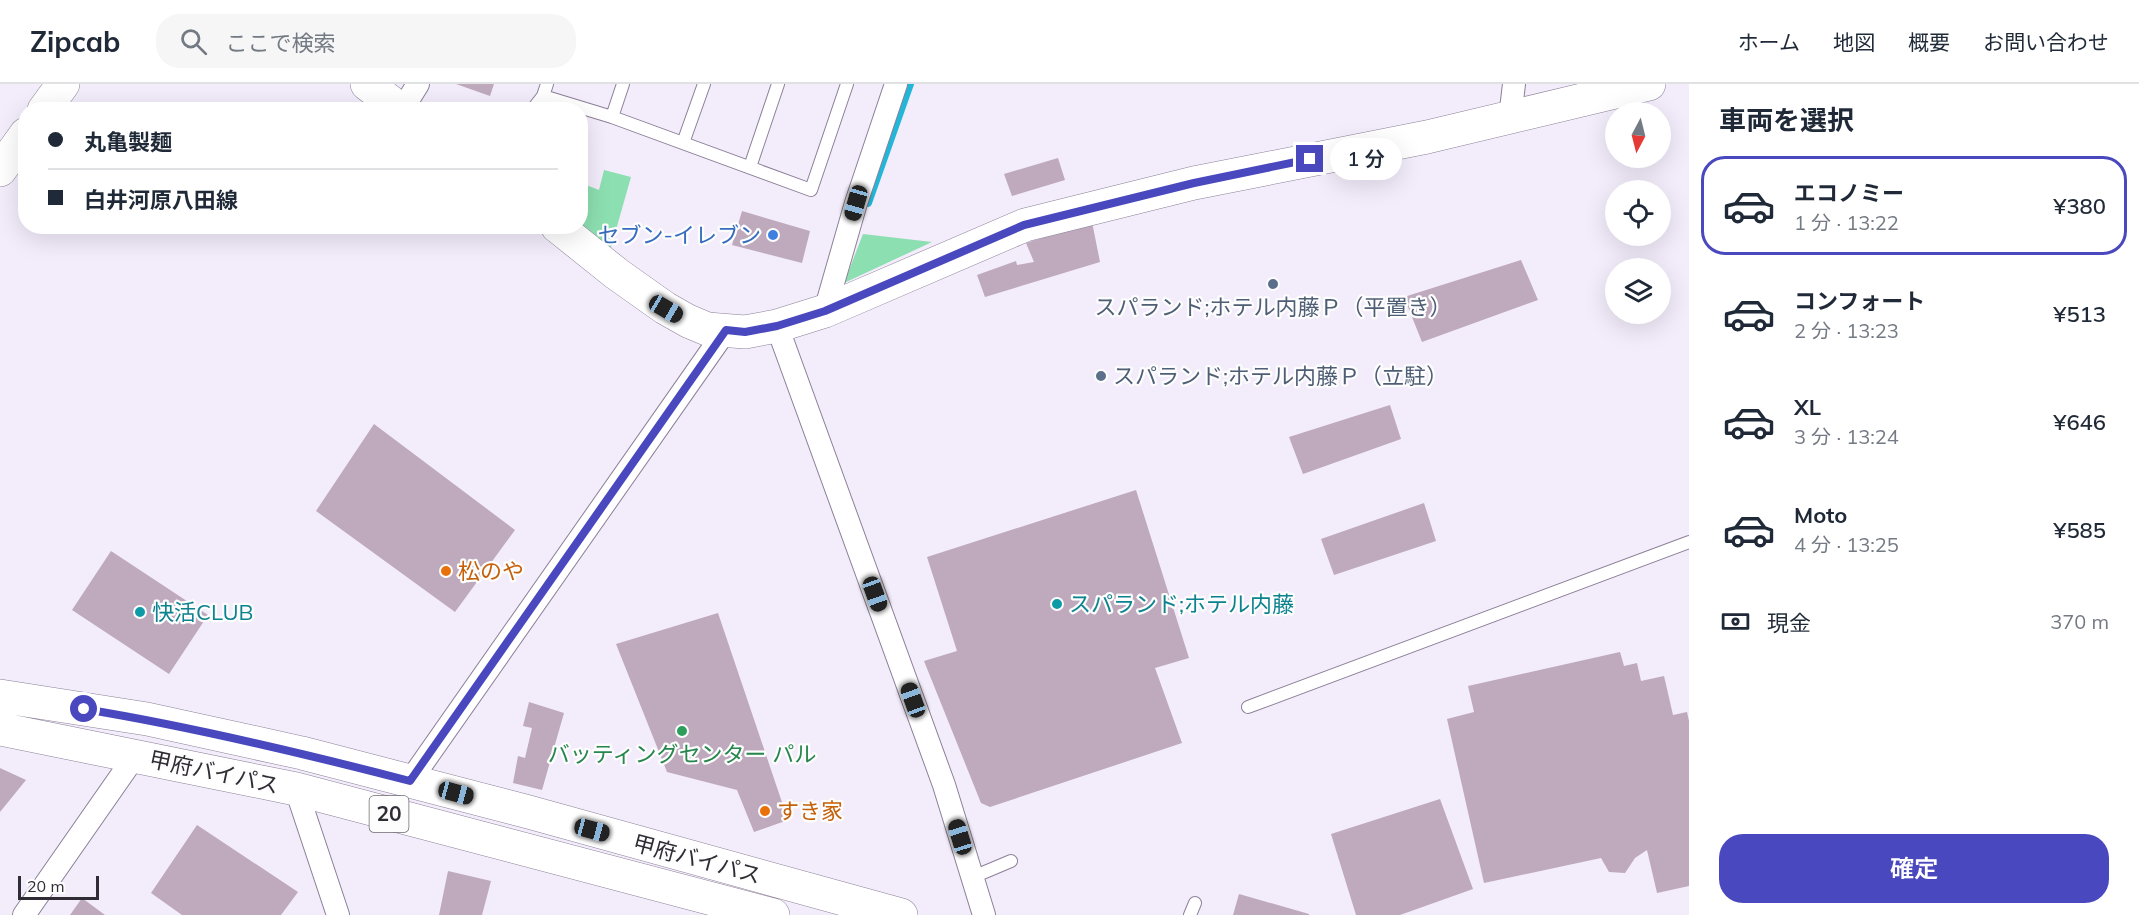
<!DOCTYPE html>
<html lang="ja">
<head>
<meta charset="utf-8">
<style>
	body { margin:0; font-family:Mulish,"Noto Sans JP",sans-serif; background:#f6f6f7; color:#1f2937; height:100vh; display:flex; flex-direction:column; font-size:22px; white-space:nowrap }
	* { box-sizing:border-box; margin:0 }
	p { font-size:20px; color:#747a83 }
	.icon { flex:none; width:33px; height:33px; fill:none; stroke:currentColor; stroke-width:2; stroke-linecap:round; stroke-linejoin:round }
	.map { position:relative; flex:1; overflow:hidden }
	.drawer { display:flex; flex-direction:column; background:#fff; width:450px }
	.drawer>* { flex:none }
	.guide { position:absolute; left:18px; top:18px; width:570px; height:132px; border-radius:24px; box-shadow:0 6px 24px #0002; display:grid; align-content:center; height:132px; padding:0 30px; background:#fff }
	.needle { width:39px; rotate:187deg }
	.controls { position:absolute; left:1605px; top:18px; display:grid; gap:12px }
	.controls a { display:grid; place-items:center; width:66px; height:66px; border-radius:50%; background:#fff; box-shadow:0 6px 24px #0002; font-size:30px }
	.scale { position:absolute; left:18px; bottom:15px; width:81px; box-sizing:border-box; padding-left:6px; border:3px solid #302c35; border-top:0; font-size:16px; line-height:21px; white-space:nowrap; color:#302c35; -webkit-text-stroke:4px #fdfdfd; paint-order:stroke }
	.end { position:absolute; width:27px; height:27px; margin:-14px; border:8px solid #4a48be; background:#fff; box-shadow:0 0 0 3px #fff }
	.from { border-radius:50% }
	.bubble { position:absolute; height:42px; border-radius:21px; background:#fff; box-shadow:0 6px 24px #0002; font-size:20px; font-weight:600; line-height:42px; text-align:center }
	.car { position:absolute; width:18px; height:36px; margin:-18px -9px; border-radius:8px; box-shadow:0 0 4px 2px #0007; background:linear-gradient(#222 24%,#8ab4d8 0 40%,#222 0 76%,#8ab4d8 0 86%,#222 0) }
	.guide b { display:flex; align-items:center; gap:21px; height:57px; font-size:22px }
	.guide b+b { border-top:2px solid #e0e1e3 }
	.guide i { width:15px; height:15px; background:#1f2937 }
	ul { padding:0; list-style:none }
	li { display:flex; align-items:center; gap:18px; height:99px; margin:0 12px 9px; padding:0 18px; border:3px solid transparent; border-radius:24px }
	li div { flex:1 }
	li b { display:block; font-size:22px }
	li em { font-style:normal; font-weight:600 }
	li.on { border-color:#4a48be }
	li>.icon { width:54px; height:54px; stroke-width:1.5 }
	h2 { padding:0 30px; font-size:27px; line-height:72px }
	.pay { display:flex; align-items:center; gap:15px; height:66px; padding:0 30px; font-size:22px }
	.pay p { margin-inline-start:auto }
	.primary-button { display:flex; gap:12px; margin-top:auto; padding:12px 30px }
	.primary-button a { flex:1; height:69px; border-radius:24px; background:#4a48be; color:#fff; font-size:24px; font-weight:600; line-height:69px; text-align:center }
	header { display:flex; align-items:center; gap:36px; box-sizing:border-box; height:84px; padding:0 30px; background:#fff; border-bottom:2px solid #e0e1e3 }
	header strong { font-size:28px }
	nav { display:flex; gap:33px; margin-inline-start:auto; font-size:21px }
	.search { width:420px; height:54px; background:#f6f6f7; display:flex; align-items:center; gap:15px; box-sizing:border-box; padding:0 21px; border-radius:24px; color:#747a83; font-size:22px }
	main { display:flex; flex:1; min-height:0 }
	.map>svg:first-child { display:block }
</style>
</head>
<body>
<header>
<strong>Zipcab</strong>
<div class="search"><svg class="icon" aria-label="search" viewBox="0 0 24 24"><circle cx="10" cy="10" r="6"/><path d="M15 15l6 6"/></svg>ここで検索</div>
<nav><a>ホーム</a><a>地図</a><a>概要</a><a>お問い合わせ</a></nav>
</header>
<main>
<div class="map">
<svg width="1689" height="831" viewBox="0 0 1689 831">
	<rect width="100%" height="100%" fill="#f3ecfb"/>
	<path fill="#8cdfb0" d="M 604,86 L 631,93 L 610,167 L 581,142 L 581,99 L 599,106 Z
		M 863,150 L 932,158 L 844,199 Z"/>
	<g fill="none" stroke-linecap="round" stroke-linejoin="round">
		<path stroke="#22b7d8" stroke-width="8" d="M 868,119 L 910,0"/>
	</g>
	<path fill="#bea9bd" d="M 456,0 L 494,0 L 490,12 Z
		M 1058,74 L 1065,96 L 1012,112 L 1004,90 Z
		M 742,127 L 810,147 L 802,179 L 732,161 Z
		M 1092,138 L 1100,178 L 985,213 L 977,191 L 1016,177 L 1017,181 L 1034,178 L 1026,159 Z
		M 1521,176 L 1538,216 L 1422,258 L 1404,213 Z
		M 1390,321 L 1401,355 L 1303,390 L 1289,353 Z
		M 374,340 L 515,446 L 455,528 L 316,427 Z
		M 1136,406 L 1189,574 L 1155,584 L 1182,659 L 990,723 L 981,719 L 924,577 L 957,567 L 927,473 Z
		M 1424,419 L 1436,457 L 1334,491 L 1321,455 Z
		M 111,467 L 208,531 L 169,590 L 72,526 Z
		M 718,529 L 788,736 L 754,748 L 737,706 L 667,688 L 616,560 Z
		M 1620,568 L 1624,582 L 1637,579 L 1641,597 L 1664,592 L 1673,631 L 1687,628 L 1689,637 L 1689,802 L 1657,809 L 1647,766 L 1635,774 L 1625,789 L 1609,788 L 1601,774 L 1484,799 L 1447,635 L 1474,628 L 1468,602 Z
		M 529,618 L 564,629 L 542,706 L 513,699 L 518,672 L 525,674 L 532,644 L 523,642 Z
		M 0,684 L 26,696 L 0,728 Z
		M 1440,715 L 1473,805 L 1400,831 L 1356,831 L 1331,750 Z
		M 197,741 L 298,808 L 281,831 L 182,831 L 151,809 Z
		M 448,787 L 491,797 L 482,831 L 439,831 Z
		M 1239,810 L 1309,830 L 1309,831 L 1233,831 Z
		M 82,814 L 105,831 L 70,831 Z"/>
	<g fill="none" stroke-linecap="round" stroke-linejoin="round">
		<g stroke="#8c8098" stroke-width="14">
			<path id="lane" d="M 543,12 L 612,33 L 811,106 L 847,0
				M 532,26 L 543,12 L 547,0
				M 612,33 L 623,0
				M 683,59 L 704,0
				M 750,83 L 778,0
				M 1248,623 L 1689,458
				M 973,793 L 1011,777
				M 1190,831 L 1195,819"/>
		</g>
		<g stroke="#8c8098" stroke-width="24">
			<path id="street" d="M 402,26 L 418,0
				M 1510,34 L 1514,0
				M 825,227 L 856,119 L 896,0
				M 777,242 L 944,701 L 984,831
				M 410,697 L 726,246
				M 296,705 L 338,831
				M 24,831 L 135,672"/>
		</g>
		<g stroke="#8c8098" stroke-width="34">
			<path id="secondary" d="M 367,0 L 401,26
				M 44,26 L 63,0
				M 0,86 L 26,50
				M 557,142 L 617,190 L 665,224 L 688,237 L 707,245 L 745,248 L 777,242 L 825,227 L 1025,141 L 1194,99 L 1427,53 L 1649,0"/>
		</g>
		<g stroke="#8c8098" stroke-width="34">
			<path id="highway" d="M 0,612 L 147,635 L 302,669 L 525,727 L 901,831
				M 0,645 L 296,705 L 773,831"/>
		</g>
		<use href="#lane" stroke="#fff" stroke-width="12"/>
		<use href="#street" stroke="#fff" stroke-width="22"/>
		<use href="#secondary" stroke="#fff" stroke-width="33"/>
		<use href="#highway" stroke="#fff" stroke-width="33"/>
	</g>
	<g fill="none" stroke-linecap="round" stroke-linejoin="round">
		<path stroke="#4a48be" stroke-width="8" d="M 84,625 C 194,643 302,669 410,697 L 726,246 L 745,248 L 777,242 L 825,227 L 1024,141 L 1194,99 L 1310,75"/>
	</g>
	<circle fill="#3f7fe0" stroke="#fdfdfd" stroke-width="2" cx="773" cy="151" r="6"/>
	<g fill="#5c6f8a" stroke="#fdfdfd" stroke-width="2">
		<circle cx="1273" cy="200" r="6"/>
		<circle cx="1101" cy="292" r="6"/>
	</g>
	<g fill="#e8710a" stroke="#fdfdfd" stroke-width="2">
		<circle cx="446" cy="487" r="6"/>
		<circle cx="765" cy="727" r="6"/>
	</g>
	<g fill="#0f9aa8" stroke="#fdfdfd" stroke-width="2">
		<circle cx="1057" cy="520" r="6"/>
		<circle cx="140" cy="528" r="6"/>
	</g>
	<circle fill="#2e9e5b" stroke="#fdfdfd" stroke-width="2" cx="682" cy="647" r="6"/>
	<g text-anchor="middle" stroke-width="4.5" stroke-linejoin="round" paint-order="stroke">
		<rect fill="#fdfdfd" stroke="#6e6b71" stroke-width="1.5" x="369.5" y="712" width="39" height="36" rx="4.5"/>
		<g font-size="21" font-weight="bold" fill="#302c35">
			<text x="389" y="737">20</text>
		</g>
		<g font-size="22" fill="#366cbe" stroke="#fdfdfd" text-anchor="end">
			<text x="761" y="159">セブン-イレブン</text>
		</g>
		<g font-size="22" fill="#4e5e75" stroke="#fdfdfd">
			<text x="1273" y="231">スパランド;ホテル内藤Ｐ（平置き）</text>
			<text x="1113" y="300" text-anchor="start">スパランド;ホテル内藤Ｐ（立駐）</text>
		</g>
		<g font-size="22" fill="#c56008" stroke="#fdfdfd" text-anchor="start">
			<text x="458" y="495">松のや</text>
			<text x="777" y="735">すき家</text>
		</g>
		<g font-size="22" fill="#0d838f" stroke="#fdfdfd" text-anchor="start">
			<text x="1069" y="528">スパランド;ホテル内藤</text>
			<text x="152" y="536">快活CLUB</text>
		</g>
		<g font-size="22" fill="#27864d" stroke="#fdfdfd">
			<text x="682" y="678">バッティングセンター パル</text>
		</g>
		<g font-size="22" fill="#302c35" stroke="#fdfdfd">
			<text transform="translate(214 688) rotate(12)" y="8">甲府バイパス</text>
			<text transform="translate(697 775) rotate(15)" y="8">甲府バイパス</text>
		</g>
	</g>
</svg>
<div class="controls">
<a><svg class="needle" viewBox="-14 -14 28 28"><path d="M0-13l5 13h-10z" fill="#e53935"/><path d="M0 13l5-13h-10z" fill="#747a83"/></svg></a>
<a><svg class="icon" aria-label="locate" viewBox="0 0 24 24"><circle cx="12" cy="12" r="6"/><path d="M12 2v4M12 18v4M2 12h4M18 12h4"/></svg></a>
<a><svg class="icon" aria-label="layers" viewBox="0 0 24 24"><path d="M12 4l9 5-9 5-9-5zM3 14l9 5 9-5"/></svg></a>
</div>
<div class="scale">20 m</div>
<i class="end from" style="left:84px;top:625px"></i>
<i class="end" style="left:1310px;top:75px"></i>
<div class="bubble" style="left:1330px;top:54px;width:72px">1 分</div>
<i class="car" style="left:856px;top:119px;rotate:196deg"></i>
<i class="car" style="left:666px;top:225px;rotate:120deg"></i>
<i class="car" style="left:875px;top:510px;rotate:160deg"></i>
<i class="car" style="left:913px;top:616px;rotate:340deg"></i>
<i class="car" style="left:456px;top:709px;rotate:105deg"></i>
<i class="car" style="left:592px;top:746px;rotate:105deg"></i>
<i class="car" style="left:960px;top:753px;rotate:343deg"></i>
<div class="guide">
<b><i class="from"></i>丸亀製麺</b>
<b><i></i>白井河原八田線</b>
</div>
</div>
<section class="drawer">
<h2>車両を選択</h2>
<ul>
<li class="on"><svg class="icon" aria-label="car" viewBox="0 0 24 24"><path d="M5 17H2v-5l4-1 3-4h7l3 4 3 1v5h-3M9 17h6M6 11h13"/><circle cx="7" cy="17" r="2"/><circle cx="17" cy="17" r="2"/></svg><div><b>エコノミー</b><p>1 分 · 13:22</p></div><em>¥380</em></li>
<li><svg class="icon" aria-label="car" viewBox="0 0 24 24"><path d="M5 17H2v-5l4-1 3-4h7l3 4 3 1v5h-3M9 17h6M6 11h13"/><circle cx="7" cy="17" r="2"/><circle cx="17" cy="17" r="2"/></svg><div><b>コンフォート</b><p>2 分 · 13:23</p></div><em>¥513</em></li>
<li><svg class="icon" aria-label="car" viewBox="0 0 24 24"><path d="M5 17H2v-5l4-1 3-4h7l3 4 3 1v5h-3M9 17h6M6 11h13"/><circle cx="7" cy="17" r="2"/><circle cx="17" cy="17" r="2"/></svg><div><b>XL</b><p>3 分 · 13:24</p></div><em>¥646</em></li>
<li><svg class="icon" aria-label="car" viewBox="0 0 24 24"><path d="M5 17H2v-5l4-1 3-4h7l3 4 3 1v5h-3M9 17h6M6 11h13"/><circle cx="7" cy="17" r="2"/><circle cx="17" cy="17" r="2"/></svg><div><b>Moto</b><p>4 分 · 13:25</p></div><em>¥585</em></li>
</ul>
<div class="pay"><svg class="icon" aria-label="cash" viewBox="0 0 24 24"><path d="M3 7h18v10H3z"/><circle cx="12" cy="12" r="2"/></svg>現金<p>370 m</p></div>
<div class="primary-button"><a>確定</a></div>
</section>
</main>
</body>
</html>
